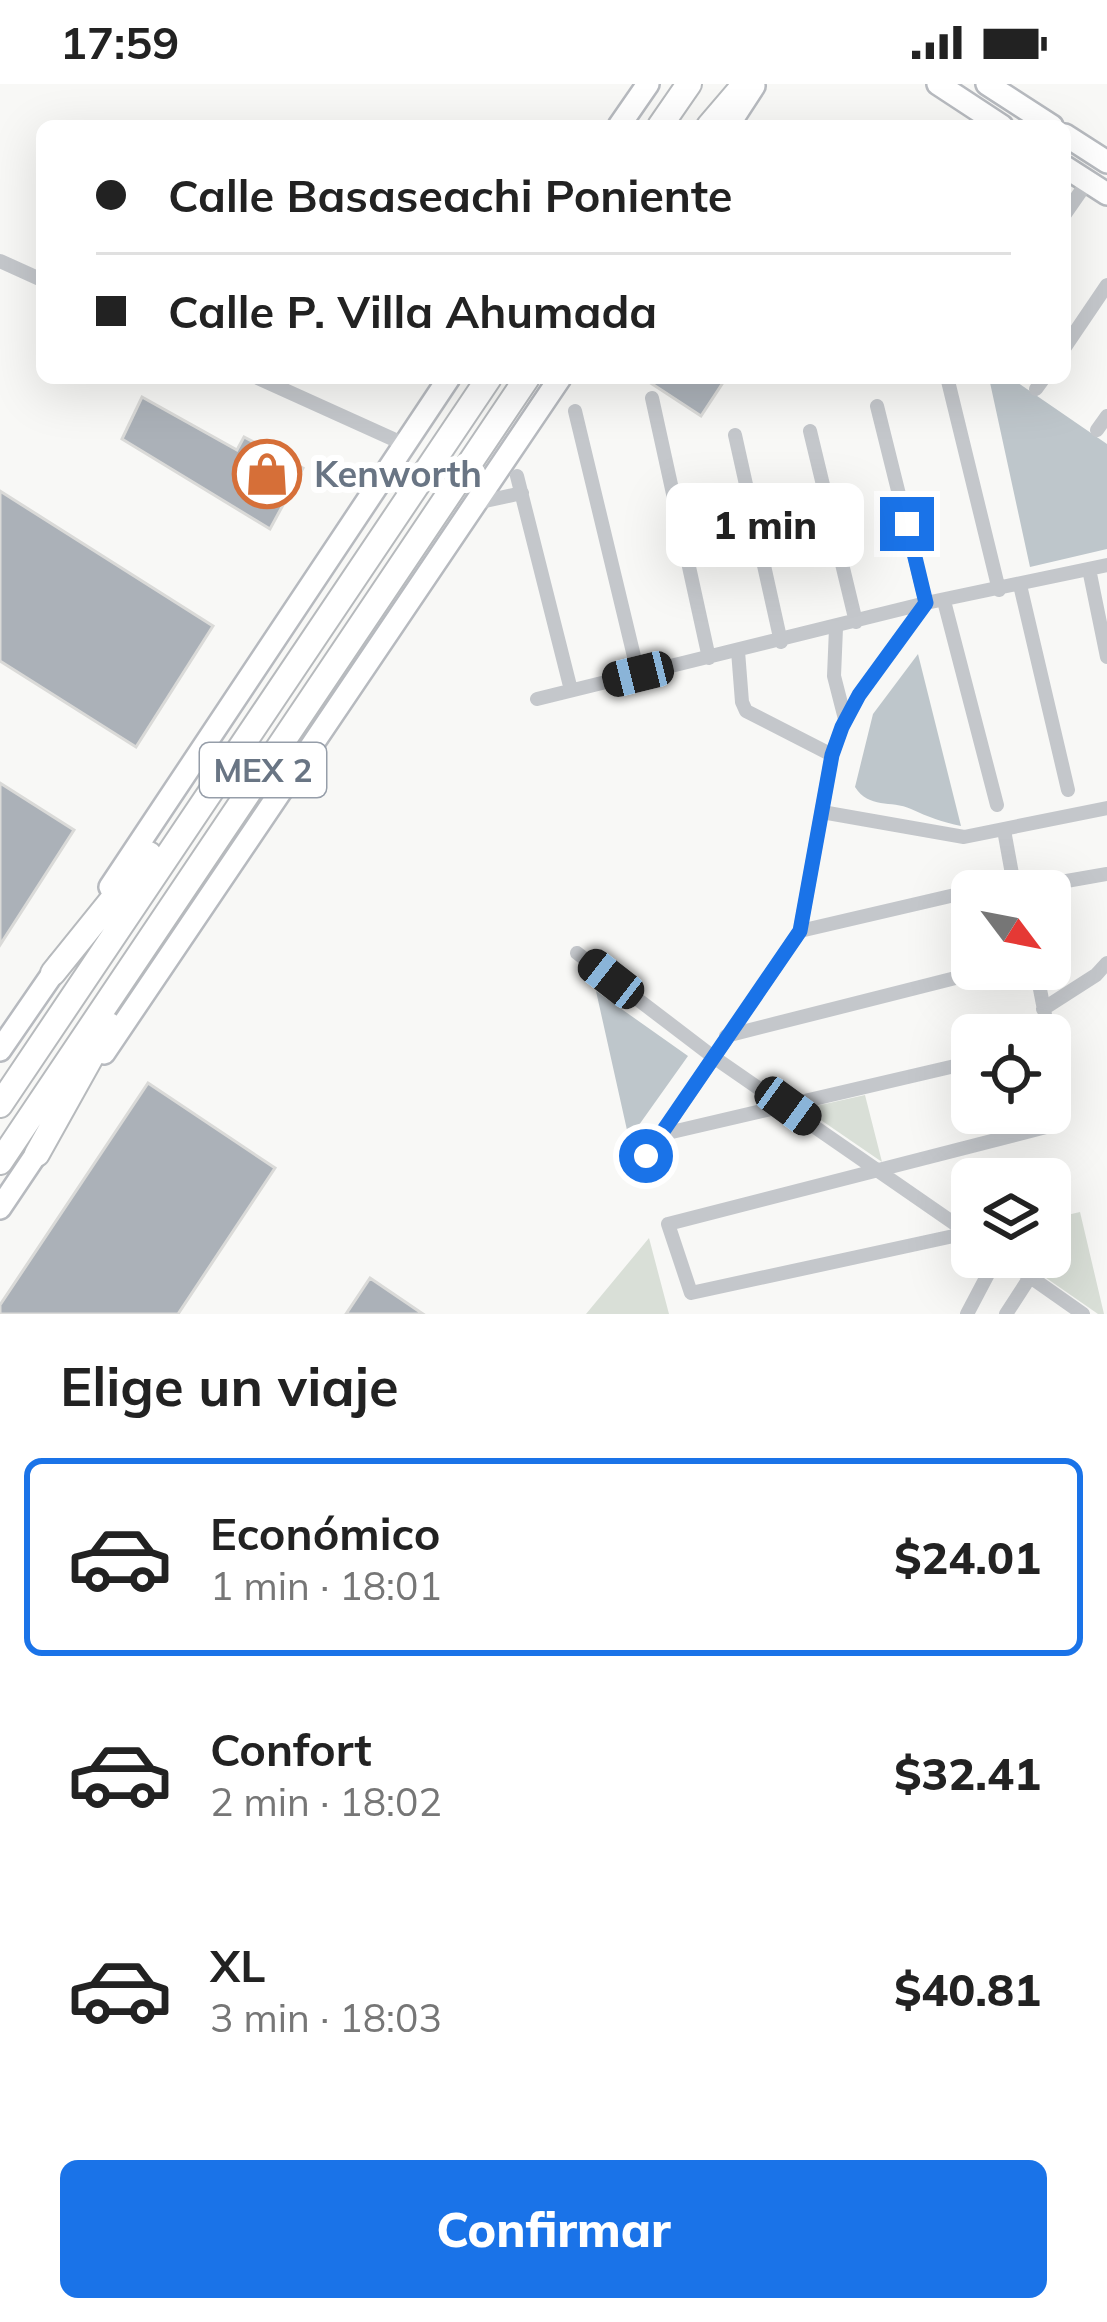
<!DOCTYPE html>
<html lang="es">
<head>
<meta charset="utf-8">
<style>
	body { margin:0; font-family:Mulish,sans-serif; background:#f6f6f6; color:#222; height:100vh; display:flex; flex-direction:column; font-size:45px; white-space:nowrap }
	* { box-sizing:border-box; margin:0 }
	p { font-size:39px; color:#767676 }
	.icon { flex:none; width:66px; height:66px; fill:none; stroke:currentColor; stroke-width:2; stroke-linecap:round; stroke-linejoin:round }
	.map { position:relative; height:1230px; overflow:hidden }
	.side { display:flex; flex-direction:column; background:#fff; flex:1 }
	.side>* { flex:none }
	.guide { position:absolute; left:36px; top:36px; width:1035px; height:264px; border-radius:18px; box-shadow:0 12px 48px #0002; display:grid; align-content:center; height:264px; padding:0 60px; background:#fff }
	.needle { width:78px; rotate:122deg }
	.buttons { position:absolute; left:951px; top:786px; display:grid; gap:24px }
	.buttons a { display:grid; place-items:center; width:120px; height:120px; border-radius:18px; background:#fff; box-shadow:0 12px 48px #0002; font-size:60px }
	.end { position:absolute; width:54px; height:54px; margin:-27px; border:15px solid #1a73e8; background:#fff; box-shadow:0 0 0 6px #fff }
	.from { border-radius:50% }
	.bubble { position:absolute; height:84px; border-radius:18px; background:#fff; box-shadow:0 12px 48px #0002; font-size:39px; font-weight:800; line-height:84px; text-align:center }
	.car { position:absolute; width:36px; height:72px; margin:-36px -18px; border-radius:15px; box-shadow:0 0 9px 3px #0007; background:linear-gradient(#222 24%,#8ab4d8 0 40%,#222 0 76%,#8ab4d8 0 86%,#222 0) }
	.guide b { display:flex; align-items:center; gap:42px; height:114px; font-size:45px }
	.guide b+b { border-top:3px solid #e0e0e0 }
	.guide i { width:30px; height:30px; background:#222 }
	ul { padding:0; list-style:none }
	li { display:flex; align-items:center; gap:36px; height:198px; margin:0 24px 18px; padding:0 36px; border:6px solid transparent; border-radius:18px }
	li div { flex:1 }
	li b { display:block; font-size:45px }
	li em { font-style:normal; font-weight:800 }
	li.on { border-color:#1a73e8 }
	li>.icon { width:108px; height:108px; stroke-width:1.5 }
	h2 { padding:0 60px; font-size:54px; line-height:144px }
	.button { display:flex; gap:24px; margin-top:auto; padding:24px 60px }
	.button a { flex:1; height:138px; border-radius:18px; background:#1a73e8; color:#fff; font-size:48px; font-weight:800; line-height:138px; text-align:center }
	.status { display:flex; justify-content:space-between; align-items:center; height:84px; padding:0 60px; background:#fff; direction:ltr }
	.status svg { height:33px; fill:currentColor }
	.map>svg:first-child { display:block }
</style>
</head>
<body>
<div class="status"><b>17:59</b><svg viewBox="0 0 49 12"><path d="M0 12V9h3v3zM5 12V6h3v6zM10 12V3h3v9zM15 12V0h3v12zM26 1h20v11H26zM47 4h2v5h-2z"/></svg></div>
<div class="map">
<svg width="1107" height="1230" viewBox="0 0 1107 1230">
	<rect width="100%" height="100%" fill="#f8f8f6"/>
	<path fill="#d9dfd7" d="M 865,1011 L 882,1078 L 815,1032 L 816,1022 Z
		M 1080,1128 L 1104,1230 L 1098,1230 L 1016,1173 L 1050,1173 L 1050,1135 Z
		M 649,1154 L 669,1230 L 586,1230 Z"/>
	<path fill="#bec6cb" d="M 989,294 L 1011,294 L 1107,360 L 1107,465 L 1030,483 Z
		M 918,570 L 961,742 C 942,738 928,733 911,725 C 891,716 869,725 855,703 L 873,630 Z
		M 596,907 L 688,972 L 629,1055 Z"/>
	<path fill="#abb1b8" stroke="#dadad8" stroke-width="3" d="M 643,294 L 726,294 L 701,332 Z
		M 142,313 L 237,366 L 244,353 L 303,384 L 270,445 L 122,355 Z
		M 0,407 L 213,542 L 136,663 L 0,577 Z
		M 0,699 L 74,746 L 0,861 Z
		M 148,999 L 275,1084 L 178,1230 L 0,1230 L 0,1221 Z
		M 370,1194 L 423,1230 L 346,1230 Z"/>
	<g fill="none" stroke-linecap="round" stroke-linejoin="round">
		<g stroke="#b7babf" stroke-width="26">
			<path id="secondary" d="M 938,0 L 1002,42
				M 987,0 L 1052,42
				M 619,42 L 648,0
				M 728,42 L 754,2
				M 1065,51 L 1107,78
				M 1065,83 L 1107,110
				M 110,803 L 449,294
				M 0,966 L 60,879
				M 104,969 L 560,294
				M 0,1124 L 43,1060"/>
		</g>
		<g stroke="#b7babd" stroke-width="28">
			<path id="trunk" d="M 660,42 L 689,0
				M 709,42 L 745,0
				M 53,889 L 149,770
				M 0,1021 L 489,294
				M 37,1070 L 109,941
				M 0,1078 L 527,294"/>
		</g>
		<path stroke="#c4c7cb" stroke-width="14" d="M 1065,130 L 1088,97
			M 0,177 L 42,196
			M 1065,263 L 1107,201
			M 258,294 L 404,360
			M 948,297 L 999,506
			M 1036,305 L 1044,294
			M 652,314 L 709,574
			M 575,327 L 638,589
			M 1097,346 L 1107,332
			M 810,347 L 856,538
			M 735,351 L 781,558
			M 517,392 L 571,606
			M 476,419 L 522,409
			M 1089,485 L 1107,573
			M 1020,501 L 1068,706
			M 944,517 L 997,721
			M 836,544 L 834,592 L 845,635
			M 738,567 L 742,618 L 746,627 L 832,671
			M 537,615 L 926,519 L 1107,481
			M 822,728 L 964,753 L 1107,724
			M 1004,746 L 1014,801
			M 800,847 L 1002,800 L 1038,802 L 1107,790
			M 577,869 L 712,972 L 968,1149
			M 1036,885 L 1049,951
			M 1043,925 L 1096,891 L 1107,879
			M 726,952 L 991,885
			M 659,1051 L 972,978
			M 633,1092 L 800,847 L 832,671 L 842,643 L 859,611 L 926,519 L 877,322
			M 1050,1130 L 1063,1127
			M 972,1148 L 691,1209 L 668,1140 L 1050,1042 L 1058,1030 L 1050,996
			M 1002,1173 L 1083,1230
			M 967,1230 L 997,1173
			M 1006,1230 L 1030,1193"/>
		<use href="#secondary" stroke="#fff" stroke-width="21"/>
		<use href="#trunk" stroke="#fff" stroke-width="24"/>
	</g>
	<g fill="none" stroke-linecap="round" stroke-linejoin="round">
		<path stroke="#1a73e8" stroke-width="15" d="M 646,1072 L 800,847 L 832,671 L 842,643 L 859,611 L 926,519 L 907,440"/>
	</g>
	<defs>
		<g id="shop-ring" transform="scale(3.45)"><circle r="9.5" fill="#fff" stroke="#d66f38" stroke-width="1.5"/><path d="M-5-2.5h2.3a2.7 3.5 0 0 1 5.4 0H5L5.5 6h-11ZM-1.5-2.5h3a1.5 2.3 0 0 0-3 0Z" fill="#d66f38"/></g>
	</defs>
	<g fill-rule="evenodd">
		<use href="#shop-ring" x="267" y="390"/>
	</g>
	<g text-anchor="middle" stroke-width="12" stroke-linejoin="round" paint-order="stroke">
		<rect fill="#fff" stroke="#969ea9" stroke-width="3" x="200" y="659" width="126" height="54" rx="9"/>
		<g font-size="33" font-weight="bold" fill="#697584">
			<text x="263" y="698">MEX 2</text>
		</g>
		<g font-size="36" font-weight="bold" fill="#697584" stroke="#fff" text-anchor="start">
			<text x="314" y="403">Kenworth</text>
		</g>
	</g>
</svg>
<div class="buttons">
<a><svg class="needle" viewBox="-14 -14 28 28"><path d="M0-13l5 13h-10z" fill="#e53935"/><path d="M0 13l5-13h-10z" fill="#767676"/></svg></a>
<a><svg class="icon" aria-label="locate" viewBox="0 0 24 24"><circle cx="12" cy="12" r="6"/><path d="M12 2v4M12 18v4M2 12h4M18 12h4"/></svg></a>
<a><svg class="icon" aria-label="layers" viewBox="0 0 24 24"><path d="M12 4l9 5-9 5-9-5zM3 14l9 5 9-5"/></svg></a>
</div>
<i class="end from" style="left:646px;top:1072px"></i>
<i class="end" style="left:907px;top:440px"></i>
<div class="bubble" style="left:666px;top:399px;width:198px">1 min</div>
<i class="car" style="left:638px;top:590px;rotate:256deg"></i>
<i class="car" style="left:611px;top:895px;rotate:308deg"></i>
<i class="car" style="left:788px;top:1022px;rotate:126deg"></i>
<div class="guide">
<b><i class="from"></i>Calle Basaseachi Poniente</b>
<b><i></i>Calle P. Villa Ahumada</b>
</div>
</div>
<section class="side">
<h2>Elige un viaje</h2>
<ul>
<li class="on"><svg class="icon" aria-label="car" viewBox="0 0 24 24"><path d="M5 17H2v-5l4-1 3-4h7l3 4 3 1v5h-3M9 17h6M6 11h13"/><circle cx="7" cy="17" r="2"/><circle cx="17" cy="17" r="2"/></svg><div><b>Económico</b><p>1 min · 18:01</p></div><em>$24.01</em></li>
<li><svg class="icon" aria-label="car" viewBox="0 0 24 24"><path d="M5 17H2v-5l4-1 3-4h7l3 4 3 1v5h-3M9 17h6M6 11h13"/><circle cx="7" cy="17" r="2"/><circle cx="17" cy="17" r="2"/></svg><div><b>Confort</b><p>2 min · 18:02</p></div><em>$32.41</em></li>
<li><svg class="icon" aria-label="car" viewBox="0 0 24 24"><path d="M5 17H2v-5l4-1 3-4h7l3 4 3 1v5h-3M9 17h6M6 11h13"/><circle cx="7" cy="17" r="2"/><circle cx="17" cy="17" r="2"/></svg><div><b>XL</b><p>3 min · 18:03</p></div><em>$40.81</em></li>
</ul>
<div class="button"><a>Confirmar</a></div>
</section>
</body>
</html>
